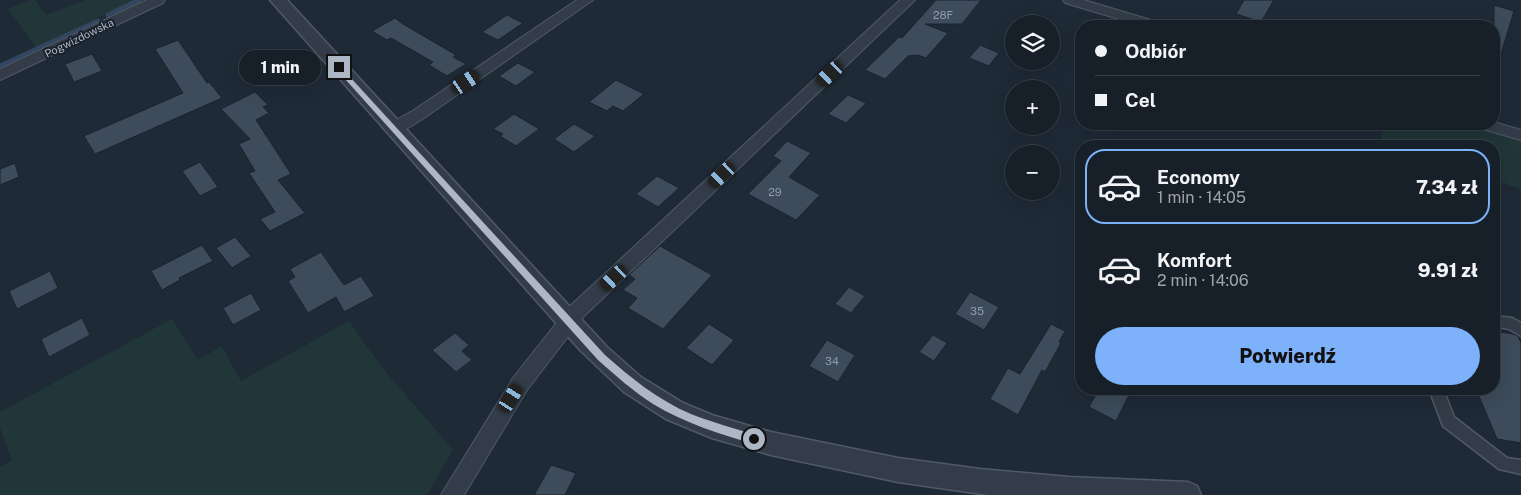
<!DOCTYPE html>
<html lang="pl">
<head>
<meta charset="utf-8">
<style>
	body { margin:0; font-family:"Public Sans",sans-serif; background:#242d35; color:#f1f3f6; height:100vh; display:flex; flex-direction:column; font-size:19px; white-space:nowrap }
	* { box-sizing:border-box; margin:0 }
	p { font-size:16px; color:#9ea3a8 }
	.icon { flex:none; width:28px; height:28px; fill:none; stroke:currentColor; stroke-width:2; stroke-linecap:round; stroke-linejoin:round }
	.map { position:relative; flex:1; overflow:hidden }
	.details { position:absolute; left:1075px; top:140px; width:425px; height:255px; display:flex; flex-direction:column; background:#172029; border-radius:20px; box-shadow:0 5px 20px #0002,0 0 0 1px #363e46 }
	.details>* { flex:none }
	.guide { position:absolute; left:1075px; top:20px; width:425px; height:110px; border-radius:20px; box-shadow:0 5px 20px #0002,0 0 0 1px #363e46; display:grid; align-content:center; height:110px; padding:0 20px; background:#172029 }
	.controls { position:absolute; left:1005px; top:15px; display:grid; gap:10px }
	.controls a { display:grid; place-items:center; width:55px; height:55px; border-radius:50%; background:#172029; box-shadow:0 5px 20px #0002,0 0 0 1px #363e46; font-size:25px }
	.end { position:absolute; width:22px; height:22px; margin:-11px; border:6px solid #adb7c5; background:#111; box-shadow:0 0 0 2px #111 }
	.from { border-radius:50% }
	.bubble { position:absolute; height:35px; border-radius:18px; background:#172029; box-shadow:0 5px 20px #0002,0 0 0 1px #363e46; font-size:16px; font-weight:800; line-height:35px; text-align:center }
	.car { position:absolute; width:15px; height:30px; margin:-15px -8px; border-radius:6px; box-shadow:0 0 4px 1px #0007; background:linear-gradient(#222 24%,#8ab4d8 0 40%,#222 0 76%,#8ab4d8 0 86%,#222 0) }
	.guide b { display:flex; align-items:center; gap:18px; height:48px; font-size:19px }
	.guide b+b { border-top:1px solid #363e46 }
	.guide i { width:12px; height:12px; background:#f1f3f6 }
	ul { padding:9px 0 0; list-style:none }
	li { display:flex; align-items:center; gap:15px; height:75px; margin:0 10px 8px; padding:0 10px; border:2px solid transparent; border-radius:20px }
	li div { flex:1 }
	li b { display:block; font-size:19px }
	li em { font-style:normal; font-weight:800 }
	li.current { border-color:#7db1fa }
	li>.icon { width:45px; height:45px; stroke-width:1.5 }
	.button { display:flex; gap:10px; margin-top:auto; padding:10px 20px }
	.button a { flex:1; height:58px; border-radius:30px; background:#7db1fa; color:#111; font-size:20px; font-weight:800; line-height:58px; text-align:center }
	.map>svg:first-child { display:block }
</style>
</head>
<body>
<div class="map">
<svg width="1521" height="495" viewBox="0 0 1521 495">
	<rect width="100%" height="100%" fill="#1f2a37"/>
	<path fill="#213638" d="M 31,0 L 35,0 L 46,15 L 85,0 L 144,0 L 113,15 L 107,13 L 95,19 L 98,23 L 37,49 L 8,9 Z
		M 1386,124 L 1464,124 L 1521,141 L 1521,189 L 1494,180 L 1494,146 L 1379,146 Z
		M 172,319 L 198,360 L 222,346 L 241,381 L 349,321 L 380,365 L 453,450 L 427,495 L 0,495 L 0,467 L 12,461 L 0,428 L 0,412 Z"/>
	<g fill="none" stroke-linecap="round" stroke-linejoin="round">
		<path stroke="#32465f" stroke-width="5" d="M 108,15 L 139,0
			M 0,66 L 98,21"/>
	</g>
	<path fill="#3d4b5a" stroke="#1a232e" d="M 936,0 L 981,0 L 962,24 L 925,24 L 948,33 L 926,58 L 918,55 L 908,56 L 885,79 L 865,70 L 899,37 L 902,38 Z
		M 1244,0 L 1274,0 L 1261,22 L 1236,14 Z
		M 1494,5 L 1514,11 L 1498,64 L 1494,63 Z
		M 507,15 L 523,23 L 498,40 L 482,32 Z
		M 395,18 L 403,24 L 456,55 L 453,57 L 466,64 L 447,76 L 429,65 L 433,62 L 391,38 L 387,40 L 372,31 Z
		M 178,40 L 207,83 L 209,82 L 222,98 L 95,154 L 84,136 L 183,93 L 155,49 Z
		M 980,45 L 999,53 L 989,66 L 969,58 Z
		M 92,54 L 102,71 L 74,82 L 65,64 Z
		M 518,63 L 535,72 L 516,86 L 499,76 Z
		M 616,80 L 644,94 L 623,111 L 613,106 L 607,111 L 589,102 Z
		M 255,92 L 268,105 L 263,107 L 269,113 L 256,120 L 291,174 L 278,180 L 305,213 L 270,231 L 260,219 L 275,212 L 249,173 L 255,171 L 239,144 L 250,139 L 221,109 Z
		M 848,95 L 866,103 L 846,123 L 828,114 Z
		M 514,114 L 539,129 L 516,146 L 500,136 L 503,134 L 493,129 Z
		M 574,124 L 595,136 L 574,152 L 554,139 Z
		M 787,141 L 811,153 L 789,177 L 820,195 L 796,220 L 748,194 L 781,161 L 773,156 Z
		M 200,162 L 218,187 L 200,196 L 182,171 Z
		M 15,163 L 19,177 L 0,185 L 0,169 Z
		M 657,176 L 679,188 L 658,207 L 636,194 Z
		M 235,237 L 251,256 L 232,268 L 216,248 Z
		M 202,245 L 213,261 L 179,278 L 180,280 L 162,290 L 151,271 Z
		M 660,246 L 712,275 L 663,329 L 628,308 L 637,298 L 623,290 L 635,279 L 629,275 Z
		M 321,252 L 344,285 L 361,276 L 374,296 L 344,312 L 336,297 L 308,313 L 288,281 L 295,277 L 290,269 Z
		M 50,271 L 58,288 L 17,309 L 9,291 Z
		M 849,287 L 865,296 L 851,313 L 835,304 Z
		M 970,292 L 999,307 L 984,330 L 955,314 Z
		M 251,293 L 261,310 L 233,325 L 223,308 Z
		M 82,318 L 90,335 L 49,357 L 41,339 Z
		M 709,324 L 734,340 L 712,365 L 686,348 Z
		M 1051,324 L 1065,331 L 1059,342 L 1061,343 L 1045,372 L 1042,370 L 1018,415 L 990,399 L 1008,368 L 1020,374 Z
		M 1494,331 L 1513,334 L 1518,336 L 1521,343 L 1521,443 L 1497,439 L 1476,389 L 1494,389 Z
		M 455,333 L 469,345 L 462,351 L 472,360 L 456,372 L 432,350 Z
		M 933,335 L 947,343 L 934,361 L 919,352 Z
		M 827,340 L 855,355 L 838,382 L 809,366 Z
		M 1099,389 L 1132,389 L 1116,421 L 1089,407 Z
		M 551,465 L 576,473 L 565,495 L 534,495 Z"/>
	<g fill="none" stroke-linecap="round" stroke-linejoin="round">
		<g stroke="#505a66" stroke-width="3">
			<path id="pedestrian" d="M 1494,316 L 1512,318 L 1521,323 L 1521,336 L 1509,329 L 1494,326 Z
				M 1429,389 L 1443,389 L 1454,417 L 1507,458 L 1521,460 L 1521,474 L 1499,469 L 1443,426 Z"/>
		</g>
		<g stroke="#505a66" stroke-width="2">
			<path id="minor" d="M 147,0 L 165,0 L 163,3 L 0,80 L 0,69 Z
				M 577,0 L 593,0 L 424,118 C 414,124 401,135 389,132 L 386,128 L 389,124 L 414,110 Z
				M 900,0 L 915,0 L 583,317 L 527,390 L 464,495 L 441,495 L 513,378 L 569,307 Z
				M 1063,0 L 1084,0 L 1161,23 L 1163,26 L 1142,26 L 1065,3 Z
				M 1494,122 L 1521,130 L 1521,140 L 1479,128 L 1476,124 L 1494,124 Z"/>
		</g>
		<g stroke="#505a66" stroke-width="3">
			<path id="tertiary" d="M 270,0 L 287,0 L 607,347 L 641,377 L 683,403 L 712,415 L 771,432 L 898,458 L 980,469 L 1069,477 L 1188,482 L 1197,486 L 1201,495 L 989,495 L 898,482 L 771,455 L 712,438 L 666,419 L 624,392 L 580,350 Z"/>
		</g>
		<use href="#pedestrian" fill="#333c48" fill-rule="evenodd"/>
		<use href="#minor" fill="#333c48" fill-rule="evenodd"/>
		<use href="#tertiary" fill="#333c48" fill-rule="evenodd"/>
	</g>
	<path fill="#adb7c5" d="M 339,65 L 605,355 C 631,378 658,400 691,414 C 713,423 736,428 757,436 L 757,442 L 754,444 C 720,434 684,423 653,404 C 633,391 616,376 598,360 L 336,69 L 336,67 Z"/>
	<g text-anchor="middle" stroke-width="4" stroke-linejoin="round" paint-order="stroke">
		<g font-size="11" fill="#919caa">
			<text x="943" y="19">28F</text>
			<text x="775" y="196">29</text>
			<text x="977" y="315">35</text>
			<text x="832" y="365">34</text>
		</g>
		<g font-size="11" fill="#adb7c5" stroke="#18212c">
			<text transform="translate(79 38) rotate(-26)" y="4">Pogwizdowska</text>
		</g>
	</g>
</svg>
<div class="controls">
<a><svg class="icon" aria-label="layers" viewBox="0 0 24 24"><path d="M12 4l9 5-9 5-9-5zM3 14l9 5 9-5"/></svg></a>
<a>+</a>
<a>−</a>
</div>
<i class="end from" style="left:754px;top:439px"></i>
<i class="end" style="left:339px;top:67px"></i>
<div class="bubble" style="left:239px;top:50px;width:82px">1 min</div>
<i class="car" style="left:830px;top:74px;rotate:227deg"></i>
<i class="car" style="left:466px;top:82px;rotate:56deg"></i>
<i class="car" style="left:722px;top:175px;rotate:227deg"></i>
<i class="car" style="left:614px;top:278px;rotate:227deg"></i>
<i class="car" style="left:511px;top:398px;rotate:32deg"></i>
<div class="guide">
<b><i class="from"></i>Odbiór</b>
<b><i></i>Cel</b>
</div>
<section class="details">
<ul>
<li class="current"><svg class="icon" aria-label="car" viewBox="0 0 24 24"><path d="M5 17H2v-5l4-1 3-4h7l3 4 3 1v5h-3M9 17h6M6 11h13"/><circle cx="7" cy="17" r="2"/><circle cx="17" cy="17" r="2"/></svg><div><b>Economy</b><p>1 min · 14:05</p></div><em>7.34 zł</em></li>
<li><svg class="icon" aria-label="car" viewBox="0 0 24 24"><path d="M5 17H2v-5l4-1 3-4h7l3 4 3 1v5h-3M9 17h6M6 11h13"/><circle cx="7" cy="17" r="2"/><circle cx="17" cy="17" r="2"/></svg><div><b>Komfort</b><p>2 min · 14:06</p></div><em>9.91 zł</em></li>
</ul>
<div class="button"><a>Potwierdź</a></div>
</section>
</div>
</body>
</html>
